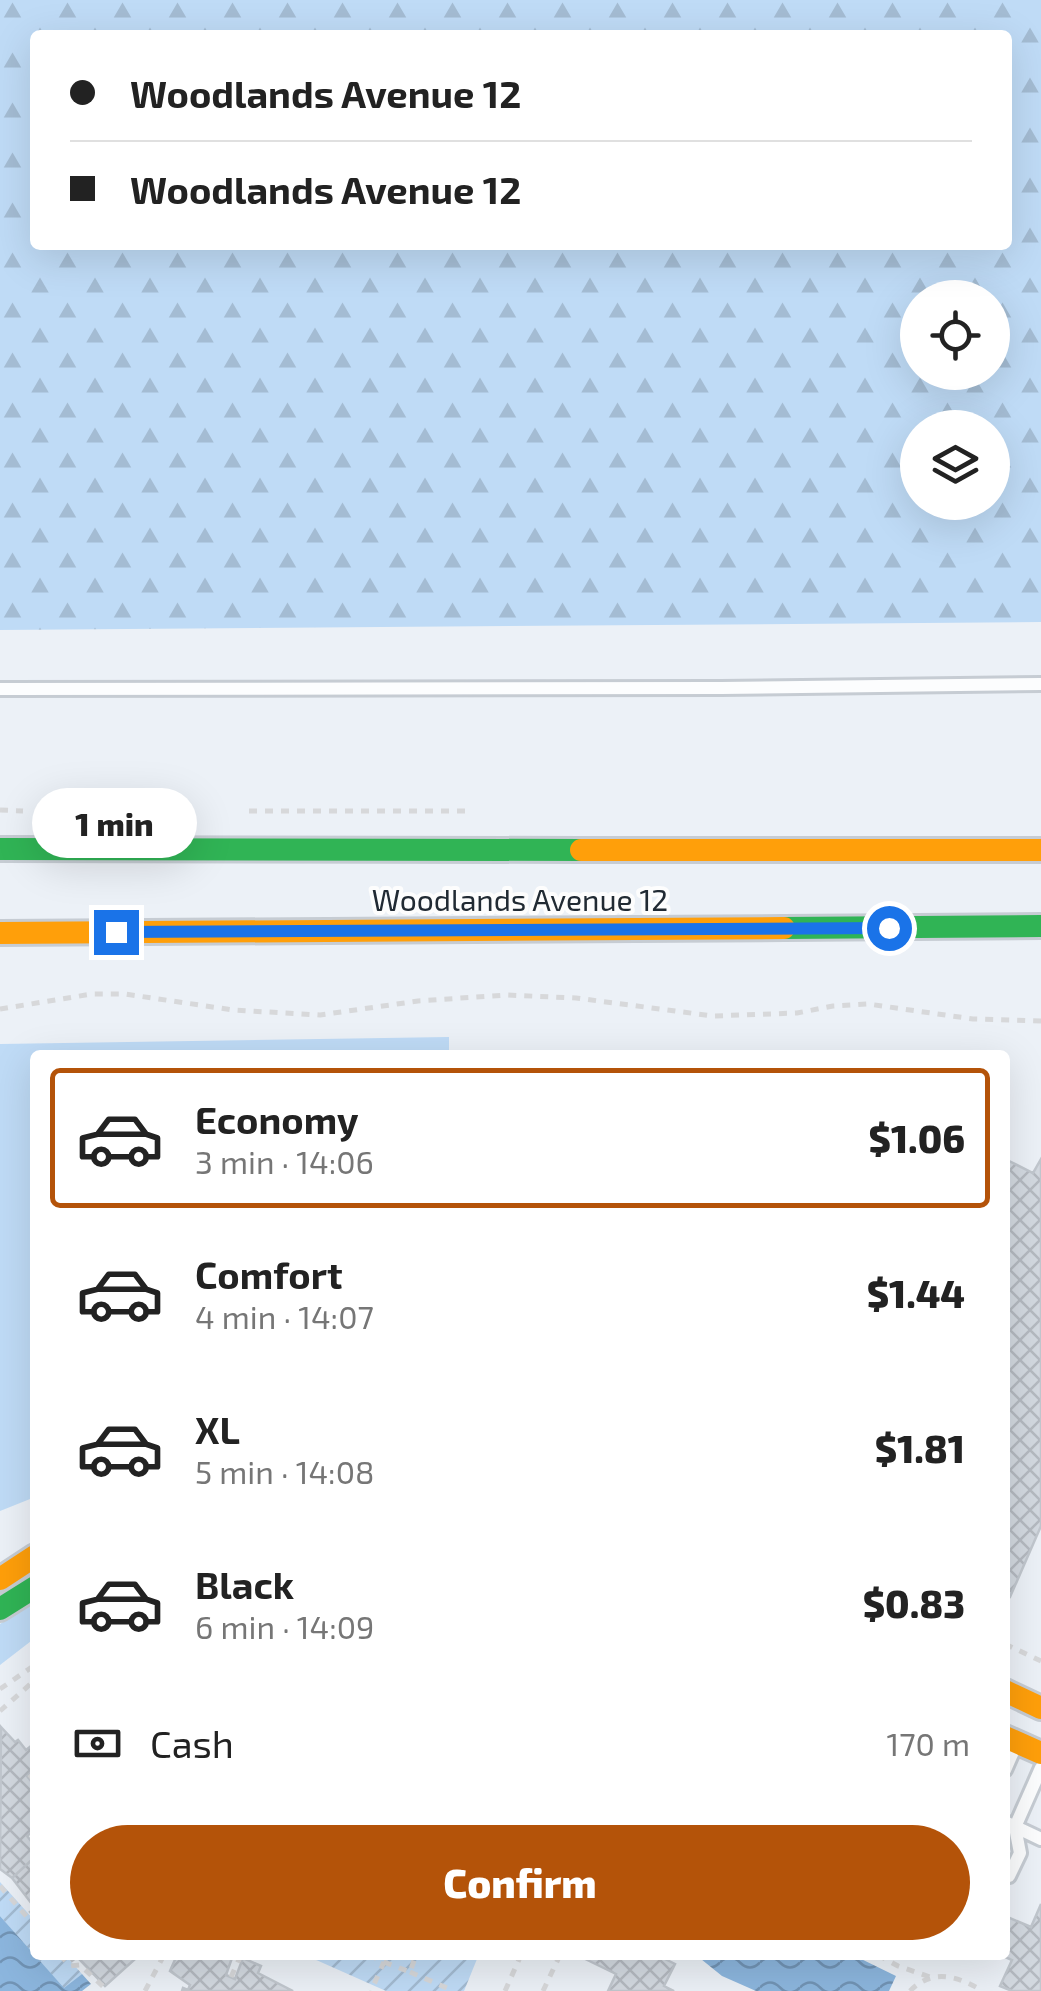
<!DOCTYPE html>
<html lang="en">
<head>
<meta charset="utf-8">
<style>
	body { margin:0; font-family:"Exo 2",sans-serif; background:#f2f2f2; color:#222; height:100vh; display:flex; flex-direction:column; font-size:38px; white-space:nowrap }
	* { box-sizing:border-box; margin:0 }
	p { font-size:32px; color:#767676 }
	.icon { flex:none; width:55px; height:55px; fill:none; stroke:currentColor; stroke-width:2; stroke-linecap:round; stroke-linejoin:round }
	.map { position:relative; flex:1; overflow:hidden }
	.panel { position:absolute; left:30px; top:1050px; width:980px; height:910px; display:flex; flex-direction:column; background:#fff; border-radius:10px; box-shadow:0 10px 40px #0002 }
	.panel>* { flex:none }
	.hud { position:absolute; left:30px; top:30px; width:982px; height:220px; border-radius:10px; box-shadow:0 10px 40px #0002; display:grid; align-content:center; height:220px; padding:0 40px; background:#fff }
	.fabs { position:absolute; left:900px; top:280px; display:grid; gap:20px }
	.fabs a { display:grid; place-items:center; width:110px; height:110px; border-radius:50%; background:#fff; box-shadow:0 10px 40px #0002; font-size:50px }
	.end { position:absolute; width:45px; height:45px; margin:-22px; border:12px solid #1a73e8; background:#fff; box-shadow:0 0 0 5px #fff }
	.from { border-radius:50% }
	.bubble { position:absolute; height:70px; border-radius:35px; background:#fff; box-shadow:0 10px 40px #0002; font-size:32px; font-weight:800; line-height:70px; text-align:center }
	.hud b { display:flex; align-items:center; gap:35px; height:95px; font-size:38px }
	.hud b+b { border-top:2px solid #e0e0e0 }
	.hud i { width:25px; height:25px; background:#222 }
	ul { padding:18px 0 0; list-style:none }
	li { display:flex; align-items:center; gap:30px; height:140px; margin:0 20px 15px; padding:0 20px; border:5px solid transparent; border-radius:10px }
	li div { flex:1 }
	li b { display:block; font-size:38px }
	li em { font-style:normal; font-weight:800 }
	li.on { border-color:#b45309 }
	li>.icon { width:90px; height:90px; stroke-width:1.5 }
	.pay { display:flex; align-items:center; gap:25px; height:110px; padding:0 40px; font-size:38px }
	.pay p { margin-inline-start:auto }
	.button { display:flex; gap:20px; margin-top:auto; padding:20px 40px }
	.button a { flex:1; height:115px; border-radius:60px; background:#b45309; color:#fff; font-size:40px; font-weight:800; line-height:115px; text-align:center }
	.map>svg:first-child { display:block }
</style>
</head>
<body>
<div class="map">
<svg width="1041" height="1991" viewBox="0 0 1041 1991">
	<defs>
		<pattern id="forest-firs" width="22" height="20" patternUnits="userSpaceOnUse" patternTransform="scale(2.5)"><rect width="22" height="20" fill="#bfdbf6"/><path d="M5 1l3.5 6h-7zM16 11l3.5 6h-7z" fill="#a4bcd3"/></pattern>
		<pattern id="garden-furrows" width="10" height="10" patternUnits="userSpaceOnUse" patternTransform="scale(2.5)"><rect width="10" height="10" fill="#bfdbf6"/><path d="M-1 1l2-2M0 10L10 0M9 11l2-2" fill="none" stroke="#a4bcd3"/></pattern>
		<pattern id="water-waves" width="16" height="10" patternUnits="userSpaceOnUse" patternTransform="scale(2.5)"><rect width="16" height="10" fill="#8cb6de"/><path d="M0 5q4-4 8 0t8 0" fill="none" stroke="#7294b5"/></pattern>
		<pattern id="building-cross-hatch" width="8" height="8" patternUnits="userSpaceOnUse" patternTransform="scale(2.5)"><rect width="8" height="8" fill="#d3d9e0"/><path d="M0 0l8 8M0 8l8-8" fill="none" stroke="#b5bac1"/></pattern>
	</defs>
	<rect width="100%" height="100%" fill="#ecf1f7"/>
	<path fill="#bfdbf6" d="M 449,1037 L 449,1055 L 35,1055 L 35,1497 L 0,1511 L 0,1044 Z
		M 35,1599 L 35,1638 L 0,1665 L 0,1624 Z"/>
	<path fill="url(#forest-firs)" fill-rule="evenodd" d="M 0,0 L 1041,0 L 1041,622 L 0,630 ZM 35,35 L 1008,35 L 1008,245 L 35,245 ZM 918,298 L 992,298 L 992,372 L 918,372 ZM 918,428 L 992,428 L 992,502 L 918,502 Z"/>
	<path fill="url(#garden-furrows)" d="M 0,1882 L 35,1921 L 35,1955 L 65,1955 L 82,1974 L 64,1989 L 0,1916 Z
		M 305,1955 L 468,1955 L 477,1959 L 464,1991 L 386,1991 Z"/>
	<path fill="url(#water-waves)" d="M 0,1916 L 64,1988 L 82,1974 L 91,1984 L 82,1991 L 0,1991 Z
		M 696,1955 L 853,1955 L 896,1976 L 889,1991 L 756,1991 L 722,1976 Z"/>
	<path fill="url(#building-cross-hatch)" stroke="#c1c7ce" stroke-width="2.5" d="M 1005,1159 L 1033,1173 L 1041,1159 L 1041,1526 L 1010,1597 L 1005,1595 Z
		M 1,1727 L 15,1742 L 18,1740 L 26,1750 L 31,1746 L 35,1751 L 35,1768 L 27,1776 L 31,1781 L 35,1778 L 35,1829 L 27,1836 L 35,1846 L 35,1857 L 12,1878 L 0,1869 Z
		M 35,1857 L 35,1918 L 30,1912 L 35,1908 L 12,1878 Z
		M 1041,1904 L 1041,1991 L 1012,1991 L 1000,1986 L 1012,1960 L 1001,1955 L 1005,1955 L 1005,1916 L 1031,1927 Z
		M 68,1955 L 129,1955 L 134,1960 L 105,1986 L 77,1957 L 72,1961 Z
		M 177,1955 L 233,1955 L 226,1975 L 235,1979 L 243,1958 L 261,1966 L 258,1973 L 293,1991 L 182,1991 L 183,1988 L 188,1990 L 190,1985 L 170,1971 Z
		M 577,1955 L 657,1955 L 675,1964 L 664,1986 L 674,1991 L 608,1991 L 616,1974 Z"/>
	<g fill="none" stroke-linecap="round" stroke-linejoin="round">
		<g stroke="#c6ccd3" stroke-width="18">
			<path id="lane" d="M 0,689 L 721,688 L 1041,684
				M 1005,1770 L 1016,1745
				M 1005,1822 L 1041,1839
				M 1005,1877 L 1009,1876 L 1020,1853 L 1015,1827 L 1041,1768"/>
		</g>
		<g stroke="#c6ccd3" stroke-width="28">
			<path id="fast" d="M 0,849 L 581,850
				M 784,928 L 1041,926
				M 0,1609 L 35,1587"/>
		</g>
		<g stroke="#c6ccd3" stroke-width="28">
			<path id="slow" d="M 581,850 L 1041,850
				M 0,933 L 784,928
				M 0,1579 L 35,1556
				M 1005,1691 L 1041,1708
				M 1005,1737 L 1041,1753"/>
		</g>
		<path stroke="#d7d8da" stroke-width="5" stroke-dasharray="8 8" stroke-linecap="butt" d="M 0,810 L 23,811
			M 249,811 L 473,811
			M 0,1009 L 92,994 L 125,994 L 233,1010 L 320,1015 L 418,1001 L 506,995 L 576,998 L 713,1016 L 797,1013 L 833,1006 L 868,1004 L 973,1019 L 1041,1021
			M 1005,1644 L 1041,1661
			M 0,1689 L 35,1665
			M 0,1711 L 35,1680
			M 29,1778 L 35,1773
			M 0,1886 L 35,1926
			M 60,1955 L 70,1966 L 80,1965 L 108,1991
			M 369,1955 L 384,1962 L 371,1991
			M 878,1955 L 898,1966 L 930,1977
			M 384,1962 L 410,1972 L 416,1955
			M 410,1972 L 454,1991
			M 231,1977 L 241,1955
			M 145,1991 L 164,1955
			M 505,1991 L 521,1955
			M 543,1991 L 560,1955
			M 910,1991 C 933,1968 957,1976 983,1991"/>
		<use href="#lane" stroke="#fcfdfe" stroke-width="12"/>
		<use href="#fast" stroke="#30b455" stroke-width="22"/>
		<use href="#slow" stroke="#ff9f0a" stroke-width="22"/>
	</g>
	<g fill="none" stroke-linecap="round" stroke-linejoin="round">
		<path stroke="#1a73e8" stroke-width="12" d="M 116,932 L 889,928"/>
	</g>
	<g text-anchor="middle" stroke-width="8" stroke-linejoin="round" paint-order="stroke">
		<g font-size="30" fill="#212a33" stroke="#fdfdfd">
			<text x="520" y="911">Woodlands Avenue 12</text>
		</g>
	</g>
</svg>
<div class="fabs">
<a><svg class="icon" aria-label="locate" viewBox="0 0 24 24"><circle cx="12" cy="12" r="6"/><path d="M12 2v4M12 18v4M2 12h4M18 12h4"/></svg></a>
<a><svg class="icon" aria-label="layers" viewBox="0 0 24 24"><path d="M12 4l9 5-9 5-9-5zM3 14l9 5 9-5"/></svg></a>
</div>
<i class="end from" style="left:889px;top:928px"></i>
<i class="end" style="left:116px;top:932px"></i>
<div class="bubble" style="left:32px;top:788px;width:165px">1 min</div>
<div class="hud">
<b><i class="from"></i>Woodlands Avenue 12</b>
<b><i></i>Woodlands Avenue 12</b>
</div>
<section class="panel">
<ul>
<li class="on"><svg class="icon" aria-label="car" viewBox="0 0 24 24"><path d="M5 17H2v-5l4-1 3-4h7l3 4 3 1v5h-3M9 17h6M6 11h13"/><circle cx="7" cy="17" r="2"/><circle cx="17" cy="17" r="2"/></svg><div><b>Economy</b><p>3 min · 14:06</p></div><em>$1.06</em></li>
<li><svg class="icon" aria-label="car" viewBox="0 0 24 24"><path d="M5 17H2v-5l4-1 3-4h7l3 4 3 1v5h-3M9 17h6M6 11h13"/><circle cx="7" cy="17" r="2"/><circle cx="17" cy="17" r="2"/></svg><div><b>Comfort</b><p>4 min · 14:07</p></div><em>$1.44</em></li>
<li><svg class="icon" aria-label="car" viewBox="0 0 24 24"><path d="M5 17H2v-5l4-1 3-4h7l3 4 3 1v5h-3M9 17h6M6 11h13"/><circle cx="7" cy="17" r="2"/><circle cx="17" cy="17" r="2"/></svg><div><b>XL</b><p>5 min · 14:08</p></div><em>$1.81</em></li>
<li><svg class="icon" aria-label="car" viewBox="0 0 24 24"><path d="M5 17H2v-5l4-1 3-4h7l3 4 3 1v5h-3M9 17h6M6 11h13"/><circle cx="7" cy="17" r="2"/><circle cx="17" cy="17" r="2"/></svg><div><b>Black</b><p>6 min · 14:09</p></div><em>$0.83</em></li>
</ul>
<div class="pay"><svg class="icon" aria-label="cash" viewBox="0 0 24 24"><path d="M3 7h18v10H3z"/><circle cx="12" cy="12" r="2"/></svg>Cash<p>170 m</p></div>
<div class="button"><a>Confirm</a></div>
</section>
</div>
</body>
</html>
